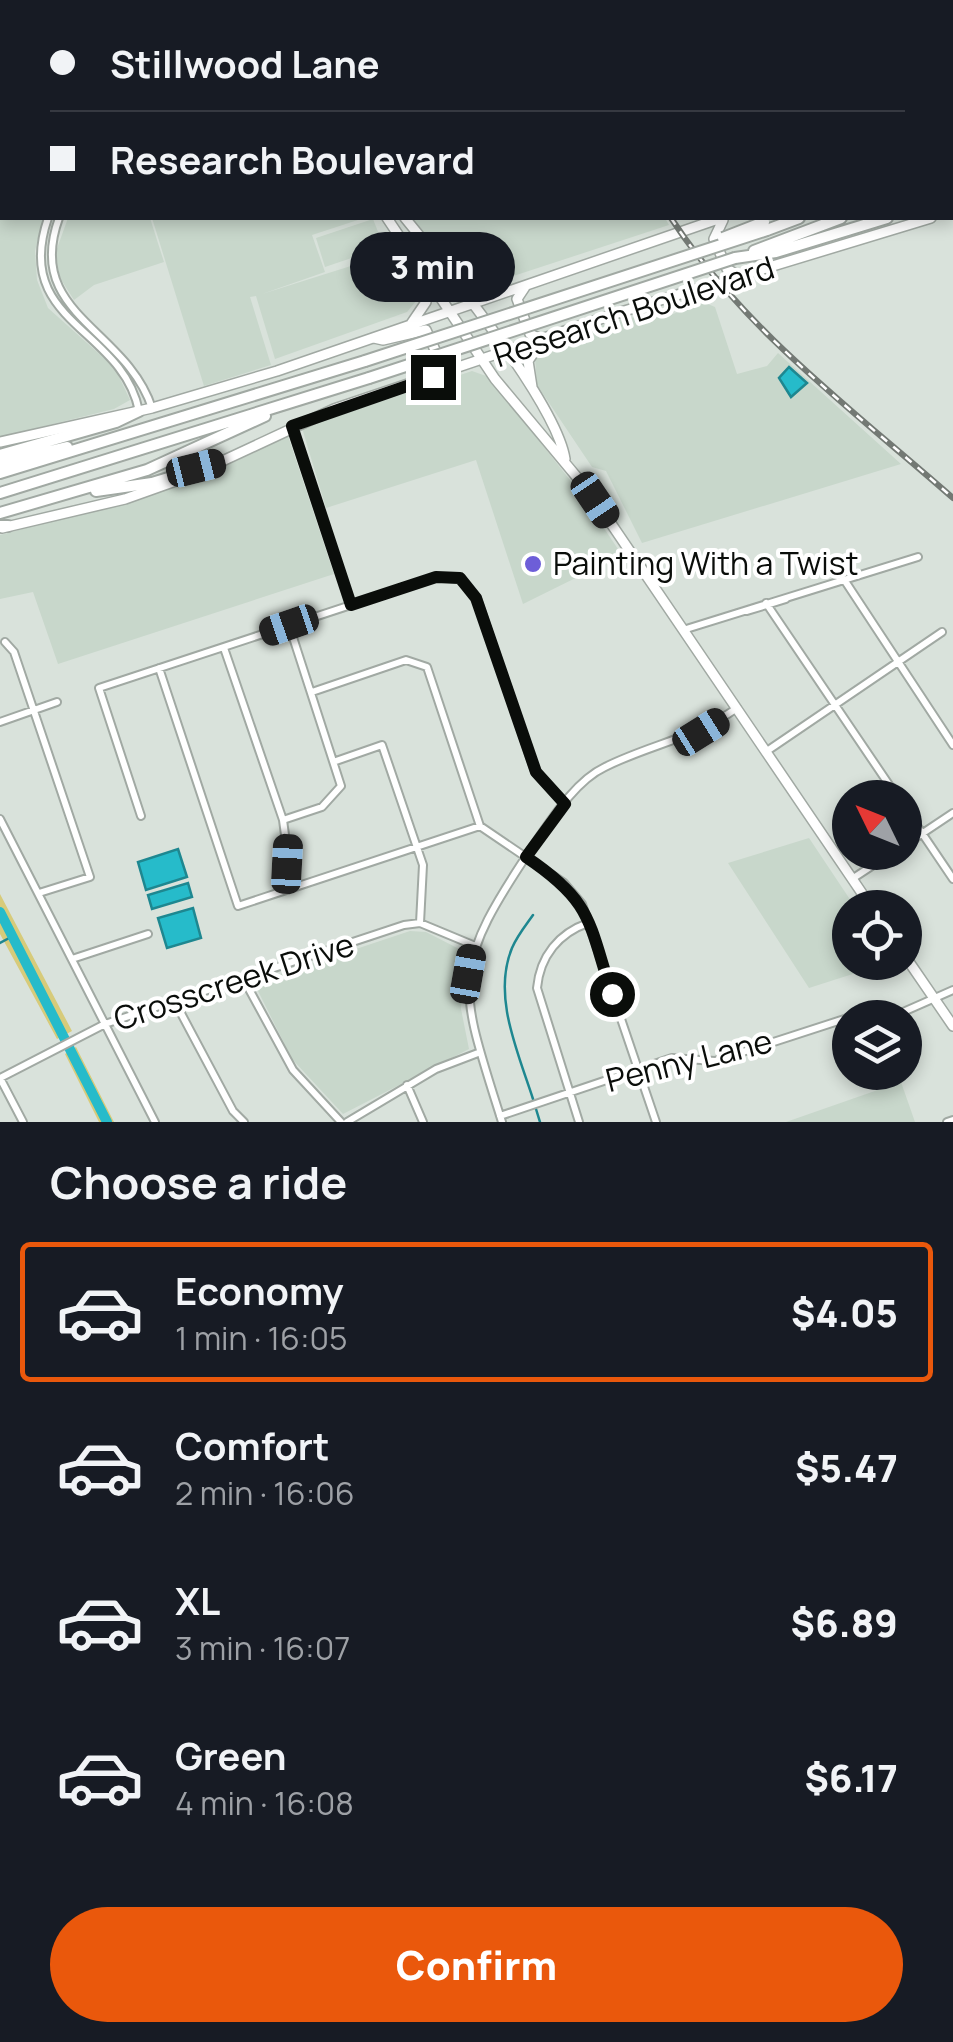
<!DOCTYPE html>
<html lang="en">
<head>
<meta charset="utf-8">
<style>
	body { margin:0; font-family:Manrope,sans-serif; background:#242831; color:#f1f3f6; height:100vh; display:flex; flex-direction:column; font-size:38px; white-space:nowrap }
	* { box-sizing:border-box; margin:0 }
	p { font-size:32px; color:#9ea1a6 }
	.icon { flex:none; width:55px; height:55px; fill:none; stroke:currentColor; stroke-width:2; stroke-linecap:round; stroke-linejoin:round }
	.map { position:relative; height:1122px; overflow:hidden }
	.side { display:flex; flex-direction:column; background:#171b24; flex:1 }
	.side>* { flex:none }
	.banner { position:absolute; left:0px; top:0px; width:955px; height:220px; box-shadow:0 5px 15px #0003; display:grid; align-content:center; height:220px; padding:0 50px; background:#171b24 }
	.needle { width:65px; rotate:313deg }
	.controls { position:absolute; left:832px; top:780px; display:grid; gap:20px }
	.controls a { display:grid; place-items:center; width:90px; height:90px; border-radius:50%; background:#171b24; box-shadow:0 5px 15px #0003; font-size:50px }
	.end { position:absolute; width:45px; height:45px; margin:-22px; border:12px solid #0a0d0a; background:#fff; box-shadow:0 0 0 5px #fff }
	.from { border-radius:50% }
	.bubble { position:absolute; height:70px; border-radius:35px; background:#171b24; box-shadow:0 5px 15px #0003; font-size:32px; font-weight:800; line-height:70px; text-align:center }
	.car { position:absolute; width:30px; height:60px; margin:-30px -15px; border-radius:12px; box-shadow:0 0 8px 2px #0007; background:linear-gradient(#222 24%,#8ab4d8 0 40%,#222 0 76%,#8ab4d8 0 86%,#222 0) }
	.banner b { display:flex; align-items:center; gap:35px; height:95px; font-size:38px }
	.banner b+b { border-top:2px solid #363941 }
	.banner i { width:25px; height:25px; background:#f1f3f6 }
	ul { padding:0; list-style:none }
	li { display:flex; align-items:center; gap:30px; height:140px; margin:0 20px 15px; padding:0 30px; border:5px solid transparent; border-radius:10px }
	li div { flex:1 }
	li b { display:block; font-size:38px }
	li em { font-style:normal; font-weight:800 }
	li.active { border-color:#ea580c }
	li>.icon { width:90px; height:90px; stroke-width:1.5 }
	h2 { padding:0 50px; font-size:45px; line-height:120px }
	.cta { display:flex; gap:20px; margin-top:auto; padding:20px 50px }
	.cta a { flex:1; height:115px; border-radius:60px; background:#ea580c; color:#fff; font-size:40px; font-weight:800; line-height:115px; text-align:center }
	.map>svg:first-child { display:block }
</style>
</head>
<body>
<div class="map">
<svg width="953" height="1122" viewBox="0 0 953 1122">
	<rect width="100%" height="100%" fill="#d9e2db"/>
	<path fill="#c8d7cb" d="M 0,0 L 6,2 L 2,2 L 2,218 L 43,218 L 35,251 L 37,280 L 48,308 L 115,368 L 130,400 L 114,409 L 0,437 Z
		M 339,0 L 571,0 L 572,2 L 340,2 Z
		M 68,218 L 150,218 L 164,262 L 94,285 L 74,300 L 60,278 L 55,254 Z
		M 152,218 L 364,218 L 312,235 L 325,272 L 262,294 L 392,253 L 400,271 L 416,285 L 417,300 L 407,312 L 275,359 L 256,296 L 250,297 L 271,365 L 204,386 Z
		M 412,218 L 665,218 L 669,225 L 483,286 L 462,279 Z
		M 373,219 L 384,247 L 325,267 L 316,238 Z
		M 703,302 L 715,307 L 737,374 L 767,366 L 778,353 L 901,464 L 642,543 L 606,471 L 592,467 L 537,385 L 535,358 L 548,346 L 611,322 L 654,313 L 663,318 Z
		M 472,371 L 489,377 L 581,494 L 622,555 L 523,604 L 476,460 L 326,508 L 302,428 Z
		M 288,436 L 334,574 L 58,664 L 33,592 L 0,599 L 0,535 L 191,483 Z
		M 809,838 L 855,907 L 850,908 L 850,962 L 887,963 L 809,988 L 728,863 Z
		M 410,931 L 426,932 L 465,952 L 461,1009 L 469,1049 L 343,1114 L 292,1059 L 254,983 Z
		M 901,1082 L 915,1122 L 786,1122 L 892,1085 Z"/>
	<path fill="#d7cb7a" d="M 0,894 L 72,1031 L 57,1039 L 0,934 Z
		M 76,1047 L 114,1122 L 99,1122 L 65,1054 Z"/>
	<path fill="#26bbca" stroke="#1e8790" stroke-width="2.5" d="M 789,367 L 807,383 L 791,397 L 779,378 Z
		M 178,849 L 187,877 L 146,890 L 138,862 Z
		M 188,883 L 192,897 L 152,909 L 148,895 Z
		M 193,908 L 201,938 L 167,948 L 158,918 Z"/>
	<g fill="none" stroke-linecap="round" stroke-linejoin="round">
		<path stroke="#1e8790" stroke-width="2.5" d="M 533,915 C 526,925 517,936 512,948 C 492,996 518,1052 533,1099
			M 0,943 L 13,936
			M 536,1109 L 540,1122"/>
		<path stroke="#26bbca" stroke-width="10" d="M 0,912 L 107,1122"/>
		<g stroke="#a1a9a3" stroke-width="10">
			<path id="minor" d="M 13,0 L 14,2
				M 321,0 L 322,2
				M 266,2 L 269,0
				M 287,2 L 291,0
				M 0,50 L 2,49
				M 48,218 C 12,323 122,327 139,411
				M 59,218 C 24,314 126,328 152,408
				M 291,426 L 351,605
				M 845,581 L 953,745
				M 766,603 L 898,798
				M 747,611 L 786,599
				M 683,630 L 918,557
				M 5,642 L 14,652 L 90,877 L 39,893
				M 224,648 L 283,820 L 292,887
				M 159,668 L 238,906 L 480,826
				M 312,692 L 406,660 L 427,667 L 480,826 L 564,883 L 582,904 L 656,1122
				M 0,722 L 57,702
				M 767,751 L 942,632
				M 336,761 L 382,745 L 423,865 L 420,923
				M 905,808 L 953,879
				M 141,816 L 99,688 L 436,577 L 459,579 L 477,598 L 535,772 L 565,804
				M 0,819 L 155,1122
				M 283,820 L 322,807 L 341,786 L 289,625
				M 905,845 L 953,813
				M 852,879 L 893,852
				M 72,959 L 148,934
				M 243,978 L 293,1070 L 341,1122
				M 175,1002 L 233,1111 L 244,1122
				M 407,1085 L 423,1122
				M 500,1116 L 672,1058 L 715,1061 L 866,1012 L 894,1016 L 953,990
				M 23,1122 L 0,1078 L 105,1024 L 404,925 L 420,923 L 473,945
				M 347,1122 L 436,1069 L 478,1053
				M 502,1122 C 458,982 449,971 533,846 C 551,820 575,781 605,767 C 651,744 693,739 737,708
				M 579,1122 L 537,988 C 540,956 559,933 588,923
				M 947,1122 L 953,1120"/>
		</g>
		<g stroke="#a1a9a3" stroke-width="12">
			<path id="major" d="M 237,0 L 239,2
				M 661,0 L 663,2
				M 673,0 L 675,2
				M 952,135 L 953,135
				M 952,212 L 953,212
				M 387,218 L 495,379 L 591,494 L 872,908
				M 405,218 C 445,267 556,402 565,459
				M 723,220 L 714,239 L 727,269 L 739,276
				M 459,284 L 492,293
				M 525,287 L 517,299 L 530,334 L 541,339
				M 411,324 L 426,302 L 422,276
				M 374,338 L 383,340 L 426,330 L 439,359 L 433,377
				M 532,387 L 528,361 L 541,342
				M 0,442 L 152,408 L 277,371 L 721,218
				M 216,464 L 334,409 L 621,312 L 931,218
				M 2,528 L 125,499 L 198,473
				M 905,956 L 953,1026"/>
		</g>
		<g stroke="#a1a9a3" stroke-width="14">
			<path id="highway" d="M 952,150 L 953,150
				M 952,164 L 953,164
				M 952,182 L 953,182
				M 952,197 L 953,197
				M 767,230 L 799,218
				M 754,251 L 841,218
				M 735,258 L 776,252 L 887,218
				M 0,455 L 116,422 L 139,411
				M 0,463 L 67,447
				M 0,473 L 365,361
				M 96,491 L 152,483 L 221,462
				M 0,493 L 369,378
				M 0,513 L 147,470 L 265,416
				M 0,526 L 8,526"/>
		</g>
		<use href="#minor" stroke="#fff" stroke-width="6"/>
		<use href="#major" stroke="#fff" stroke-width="9"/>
		<use href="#highway" stroke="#fff" stroke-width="10"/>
		<g stroke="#737974" stroke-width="6">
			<path id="rail" d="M 580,0 L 581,2
				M 671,218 C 744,330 853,410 953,498"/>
		</g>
		<use href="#rail" stroke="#fff" stroke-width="2.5" stroke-dasharray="8" stroke-linecap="butt"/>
		<g stroke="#a1a9a3" stroke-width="14" stroke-linecap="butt">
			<path id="highway-bridge" d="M 723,238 L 764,222
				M 365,361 L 767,230
				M 369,378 L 735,258"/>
		</g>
		<use href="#highway-bridge" stroke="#fff" stroke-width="10"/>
	</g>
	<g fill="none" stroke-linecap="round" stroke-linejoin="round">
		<path stroke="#0a0d0a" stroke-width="12" d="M 433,377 L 292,426 L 351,605 L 436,577 L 460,578 L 476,598 L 536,772 L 565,804 L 526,857 C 593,902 588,921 612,994"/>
	</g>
	<circle fill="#6d5ed8" stroke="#fff" stroke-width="4" cx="533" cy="564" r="10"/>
	<g text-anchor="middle" stroke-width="8" stroke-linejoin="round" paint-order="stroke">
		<g font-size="32" fill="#0a0d0a" stroke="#fff">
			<text transform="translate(634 312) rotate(-18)" y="11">Research Boulevard</text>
			<text transform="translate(234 982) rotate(-18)" y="11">Crosscreek Drive</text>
			<text transform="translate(689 1061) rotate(-14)" y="11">Penny Lane</text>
		</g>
		<g font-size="32" fill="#0a0d0a" stroke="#fff" text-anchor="start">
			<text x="553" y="575">Painting With a Twist</text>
		</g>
	</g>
</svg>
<div class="controls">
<a><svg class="needle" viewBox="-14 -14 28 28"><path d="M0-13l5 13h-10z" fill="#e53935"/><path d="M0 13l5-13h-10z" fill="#9ea1a6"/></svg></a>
<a><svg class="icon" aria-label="locate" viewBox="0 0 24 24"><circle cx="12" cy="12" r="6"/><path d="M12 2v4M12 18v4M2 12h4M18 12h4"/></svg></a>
<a><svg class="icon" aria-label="layers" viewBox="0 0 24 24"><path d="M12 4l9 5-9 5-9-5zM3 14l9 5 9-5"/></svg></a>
</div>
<i class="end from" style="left:612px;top:994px"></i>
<i class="end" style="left:433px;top:377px"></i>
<div class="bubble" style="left:350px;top:232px;width:165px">3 min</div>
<i class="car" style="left:196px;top:468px;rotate:76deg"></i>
<i class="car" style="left:595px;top:500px;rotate:146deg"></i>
<i class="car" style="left:289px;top:625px;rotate:251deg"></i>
<i class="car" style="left:701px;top:732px;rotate:58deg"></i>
<i class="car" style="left:287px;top:864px;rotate:3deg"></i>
<i class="car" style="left:468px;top:974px;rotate:10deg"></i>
<div class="banner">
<b><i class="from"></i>Stillwood Lane</b>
<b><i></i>Research Boulevard</b>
</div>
</div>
<section class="side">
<h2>Choose a ride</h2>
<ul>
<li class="active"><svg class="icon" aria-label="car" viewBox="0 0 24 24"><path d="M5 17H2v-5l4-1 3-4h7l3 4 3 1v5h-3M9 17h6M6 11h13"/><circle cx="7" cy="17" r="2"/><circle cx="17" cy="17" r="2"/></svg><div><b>Economy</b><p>1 min · 16:05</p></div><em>$4.05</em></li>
<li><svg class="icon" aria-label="car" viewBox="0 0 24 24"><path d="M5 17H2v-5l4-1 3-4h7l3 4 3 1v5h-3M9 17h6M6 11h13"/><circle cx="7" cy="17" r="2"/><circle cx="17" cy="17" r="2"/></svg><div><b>Comfort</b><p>2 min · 16:06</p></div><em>$5.47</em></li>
<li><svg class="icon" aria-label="car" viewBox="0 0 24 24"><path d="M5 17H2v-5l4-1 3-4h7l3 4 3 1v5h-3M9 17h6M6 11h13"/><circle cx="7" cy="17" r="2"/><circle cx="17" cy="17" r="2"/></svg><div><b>XL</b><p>3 min · 16:07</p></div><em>$6.89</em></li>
<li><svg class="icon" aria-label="car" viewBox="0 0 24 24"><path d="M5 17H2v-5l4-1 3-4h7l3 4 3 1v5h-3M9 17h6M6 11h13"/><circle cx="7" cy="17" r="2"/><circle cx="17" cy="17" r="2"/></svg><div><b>Green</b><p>4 min · 16:08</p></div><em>$6.17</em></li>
</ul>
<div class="cta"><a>Confirm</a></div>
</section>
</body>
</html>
